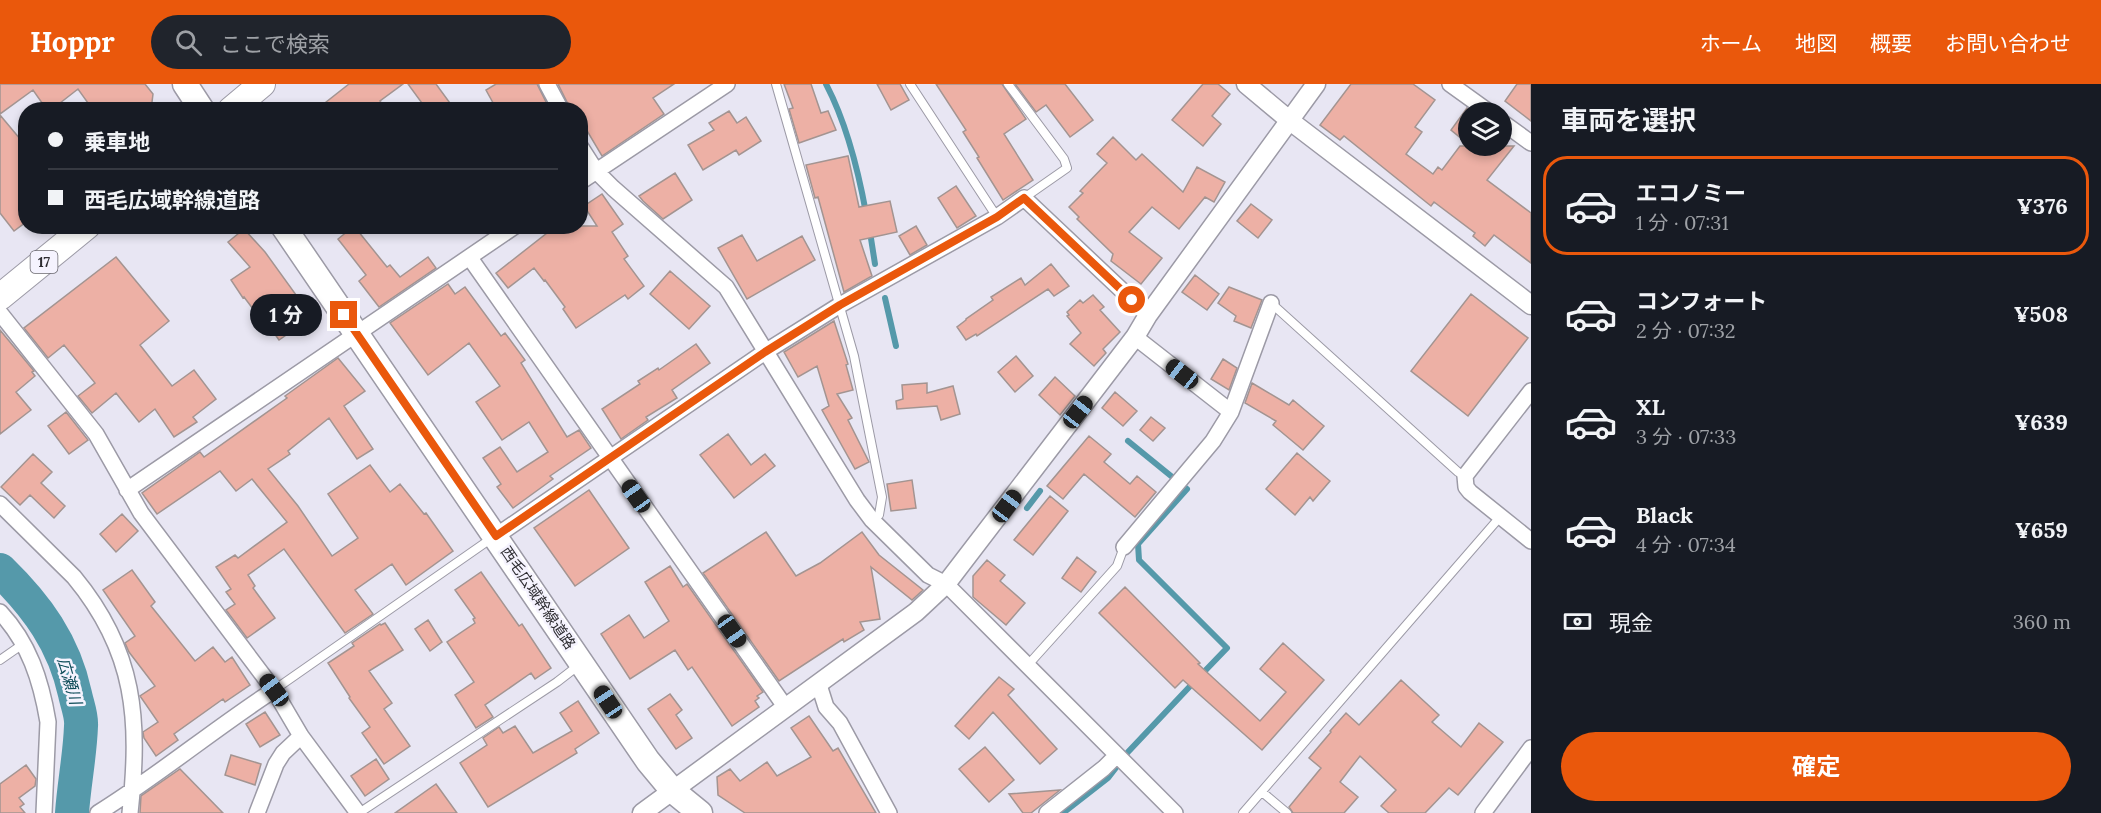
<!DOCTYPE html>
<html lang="ja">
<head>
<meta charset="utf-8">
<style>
	body { margin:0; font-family:Lora,"Noto Sans JP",serif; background:#20242c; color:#f1f3f6; height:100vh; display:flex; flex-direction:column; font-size:22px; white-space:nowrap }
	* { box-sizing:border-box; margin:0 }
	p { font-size:20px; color:#9ea1a6 }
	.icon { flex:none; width:33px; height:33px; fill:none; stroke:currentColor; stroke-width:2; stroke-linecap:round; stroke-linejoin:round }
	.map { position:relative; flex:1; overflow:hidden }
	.sheet { display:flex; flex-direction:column; background:#171b24; width:570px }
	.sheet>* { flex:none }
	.hud { position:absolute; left:18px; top:18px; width:570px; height:132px; border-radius:24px; box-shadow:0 3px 9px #0003; display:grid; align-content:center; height:132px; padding:0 30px; background:#171b24 }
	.buttons { position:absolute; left:1458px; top:18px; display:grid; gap:12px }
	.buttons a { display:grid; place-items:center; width:54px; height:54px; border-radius:50%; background:#171b24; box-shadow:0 3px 9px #0003; font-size:30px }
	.end { position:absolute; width:27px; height:27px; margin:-14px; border:8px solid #ea580c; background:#fff; box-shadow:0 0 0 3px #fff }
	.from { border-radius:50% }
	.bubble { position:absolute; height:42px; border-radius:21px; background:#171b24; box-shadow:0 3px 9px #0003; font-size:20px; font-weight:700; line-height:42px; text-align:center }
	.car { position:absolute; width:18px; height:36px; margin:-18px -9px; border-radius:8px; box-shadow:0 0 4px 2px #0007; background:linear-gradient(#222 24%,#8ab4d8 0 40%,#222 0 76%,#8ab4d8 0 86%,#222 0) }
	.hud b { display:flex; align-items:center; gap:21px; height:57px; font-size:22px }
	.hud b+b { border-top:2px solid #363941 }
	.hud i { width:15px; height:15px; background:#f1f3f6 }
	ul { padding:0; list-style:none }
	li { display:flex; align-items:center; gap:18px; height:99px; margin:0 12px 9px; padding:0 18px; border:3px solid transparent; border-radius:24px }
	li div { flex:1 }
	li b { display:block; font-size:22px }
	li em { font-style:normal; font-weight:700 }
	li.current { border-color:#ea580c }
	li>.icon { width:54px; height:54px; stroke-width:1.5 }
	h2 { padding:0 30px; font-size:27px; line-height:72px }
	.pay { display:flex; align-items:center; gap:15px; height:66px; padding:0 30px; font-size:22px }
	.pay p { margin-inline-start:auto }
	.action { display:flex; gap:12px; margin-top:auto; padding:12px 30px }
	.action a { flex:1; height:69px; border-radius:36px; background:#ea580c; color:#fff; font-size:24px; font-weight:700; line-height:69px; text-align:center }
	header { display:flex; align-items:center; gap:36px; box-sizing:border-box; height:84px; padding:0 30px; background:#ea580c; color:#fff }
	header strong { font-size:28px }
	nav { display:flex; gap:33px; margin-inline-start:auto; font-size:21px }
	.search { width:420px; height:54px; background:#20242c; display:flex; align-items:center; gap:15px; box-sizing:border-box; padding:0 21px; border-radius:33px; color:#9ea1a6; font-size:22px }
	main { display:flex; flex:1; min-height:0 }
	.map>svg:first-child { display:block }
</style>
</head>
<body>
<header>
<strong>Hoppr</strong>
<div class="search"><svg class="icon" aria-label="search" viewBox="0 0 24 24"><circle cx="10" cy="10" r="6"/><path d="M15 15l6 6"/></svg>ここで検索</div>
<nav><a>ホーム</a><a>地図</a><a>概要</a><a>お問い合わせ</a></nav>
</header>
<main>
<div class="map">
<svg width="1531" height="729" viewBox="0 0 1531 729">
	<rect width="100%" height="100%" fill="#e8e6f3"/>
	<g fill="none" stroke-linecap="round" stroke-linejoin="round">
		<path stroke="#59a" stroke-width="6" d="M 826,0 C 847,40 858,85 866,129
			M 870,148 L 875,180
			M 885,214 L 896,262
			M 1128,357 L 1187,405 L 1138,460 L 1139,476 L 1227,564 L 1201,591
			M 1027,424 L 1040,407
			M 1063,729 L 1108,694 L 1128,668 L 1194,598"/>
		<path stroke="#59a" stroke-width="34" d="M 0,486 C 37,522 64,559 75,610 C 77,620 82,632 81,642 C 80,671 74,700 72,729"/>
	</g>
	<path fill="#edb0a5" stroke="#a39491" stroke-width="1.5" d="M 0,0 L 145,0 L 153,10 L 151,26 L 93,26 L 78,5 L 51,26 L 47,26 L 33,6 L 0,30 Z
		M 349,0 L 403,0 L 380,17 L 386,26 L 316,26 Z
		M 408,0 L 436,0 L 455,26 L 427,26 Z
		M 496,0 L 537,0 L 550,26 L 497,26 L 486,6 Z
		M 558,0 L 674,0 L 653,14 L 664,30 L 602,72 L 580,35 L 580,26 L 571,26 Z
		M 784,0 L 811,0 L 821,29 L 828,27 L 836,46 L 799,59 L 789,25 L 793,24 Z
		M 877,0 L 900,0 L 909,16 L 891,26 Z
		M 936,0 L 1002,0 L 1026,35 L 1004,50 L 1033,96 L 1003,116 L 977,74 L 979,73 L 963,48 L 966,46 Z
		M 1015,0 L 1065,0 L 1093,36 L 1070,53 L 1046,21 L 1036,28 Z
		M 1203,0 L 1218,0 L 1230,10 L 1212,32 L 1221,40 L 1203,62 L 1172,36 Z
		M 1351,0 L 1413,0 L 1435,16 L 1415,43 L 1422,48 L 1406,70 L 1433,90 L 1438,83 L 1442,86 L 1460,62 L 1514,62 L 1487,96 L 1531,129 L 1531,179 L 1494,151 L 1485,162 L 1473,152 L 1475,149 L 1434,118 L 1431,122 L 1344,52 L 1340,56 L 1320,41 Z
		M 1517,0 L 1531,0 L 1531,37 L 1505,17 Z
		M 1467,24 L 1468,25 L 1468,60 L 1451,46 Z
		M 729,27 L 737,39 L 746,33 L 761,57 L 739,71 L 736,66 L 703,86 L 688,61 L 714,46 L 709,39 Z
		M 0,31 L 26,62 L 26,138 L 14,147 L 0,129 Z
		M 1113,53 L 1136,76 L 1142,70 L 1183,108 L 1197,83 L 1225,98 L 1214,118 L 1205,113 L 1179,145 L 1152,123 L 1129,148 L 1162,174 L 1141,200 L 1111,177 L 1113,170 L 1077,135 L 1079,133 L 1069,123 L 1083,109 L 1080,107 L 1107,79 L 1097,70 Z
		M 848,72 L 859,123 L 890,117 L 897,148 L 860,156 L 872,192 L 844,208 L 818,113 L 815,114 L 806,81 Z
		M 675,89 L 692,116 L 663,135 L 643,117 L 639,112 Z
		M 956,102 L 976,132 L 957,144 L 938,114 Z
		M 602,110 L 623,140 L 612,148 L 628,172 L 624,175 L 644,202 L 628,215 L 625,211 L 576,244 L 563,225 L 565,223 L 545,196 L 544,197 L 534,184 L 508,204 L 496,189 L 556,142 L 597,142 L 584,122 Z
		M 1251,120 L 1272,136 L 1258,154 L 1237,137 Z
		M 354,142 L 387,183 L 390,181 L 400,193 L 428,173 L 436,184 L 379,223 L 359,197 L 366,191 L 338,155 Z
		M 916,142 L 927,161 L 910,171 L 899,152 Z
		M 244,145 L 265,168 L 312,233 L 279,256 L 264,235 L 262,237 L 244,213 L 243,214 L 231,196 L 250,183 L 228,158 Z
		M 742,151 L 757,177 L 802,152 L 815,176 L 747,215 L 718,164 Z
		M 116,173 L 169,237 L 140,261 L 172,302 L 194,286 L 216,315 L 193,333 L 197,338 L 174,353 L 155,325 L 139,338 L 116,309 L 92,329 L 78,312 L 95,299 L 64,261 L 48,274 L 24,244 Z
		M 1051,180 L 1069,202 L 1054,212 L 1048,205 L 977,252 L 976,250 L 966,256 L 957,243 L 966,236 L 966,235 L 993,216 L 991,213 L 1021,194 L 1025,201 Z
		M 670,187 L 710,222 L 689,245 L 650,210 Z
		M 1195,191 L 1219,210 L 1207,226 L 1182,208 Z
		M 448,200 L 455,210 L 465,203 L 501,252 L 505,249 L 525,276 L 521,279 L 567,353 L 579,346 L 591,364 L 550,392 L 553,395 L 513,424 L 497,403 L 501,400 L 483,374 L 500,363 L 517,388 L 548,368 L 529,338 L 502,356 L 476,318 L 500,302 L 469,259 L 428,291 L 390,239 Z
		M 1229,203 L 1262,216 L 1251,244 L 1234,237 L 1236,232 L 1218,219 Z
		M 1471,210 L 1528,254 L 1468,332 L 1411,287 Z
		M 1093,211 L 1104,223 L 1100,226 L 1120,248 L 1103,265 L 1106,269 L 1094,282 L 1070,260 L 1081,249 L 1067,232 L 1069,231 L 1067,228 L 1080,216 L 1083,219 Z
		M 834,237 L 848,280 L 846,281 L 853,306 L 837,310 L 852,334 L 848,336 L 869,378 L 855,385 L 822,326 L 829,322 L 817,282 L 798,293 L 784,268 Z
		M 0,246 L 34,287 L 32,288 L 35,292 L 16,308 L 31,326 L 0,350 Z
		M 696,260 L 710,279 L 672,306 L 677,314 L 646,333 L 648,336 L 621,355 L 602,325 L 640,300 L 638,297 L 658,284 L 659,286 Z
		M 1016,272 L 1033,292 L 1015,308 L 998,288 Z
		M 338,274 L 365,307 L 344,322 L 373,365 L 357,375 L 329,334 L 288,367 L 290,370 L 268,385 L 298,422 L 332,472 L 358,454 L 328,410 L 370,381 L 390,408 L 400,400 L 424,430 L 426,429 L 453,467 L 406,501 L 392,480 L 355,506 L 373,530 L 345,549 L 284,465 L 248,491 L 255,502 L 253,504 L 275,534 L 247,554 L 226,526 L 235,520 L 226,508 L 231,505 L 216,483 L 235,471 L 238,474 L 287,438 L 252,395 L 236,407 L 220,387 L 157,430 L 142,409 L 200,368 L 204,373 L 287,314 L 285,312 Z
		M 1223,275 L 1237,284 L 1229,306 L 1211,295 Z
		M 1055,293 L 1075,312 L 1060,331 L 1039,311 Z
		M 927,299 L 927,309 L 953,302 L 960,330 L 941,336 L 937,322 L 897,325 L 896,317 L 903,315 L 902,301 Z
		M 1252,299 L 1289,321 L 1293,316 L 1324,342 L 1303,366 L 1273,341 L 1276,337 L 1245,319 Z
		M 1115,308 L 1137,327 L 1123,342 L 1102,324 Z
		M 66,328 L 88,356 L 69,370 L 48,342 Z
		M 1151,333 L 1165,344 L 1153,357 L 1140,346 Z
		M 728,350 L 751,381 L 765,370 L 775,382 L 734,414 L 700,371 Z
		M 1089,352 L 1111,370 L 1104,378 L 1130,400 L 1137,392 L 1156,408 L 1135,433 L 1084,390 L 1063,415 L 1047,402 Z
		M 1297,369 L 1330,397 L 1313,417 L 1310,413 L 1295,431 L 1266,405 Z
		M 33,370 L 52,388 L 41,399 L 65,422 L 54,434 L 30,411 L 20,421 L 1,403 Z
		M 912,396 L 916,424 L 891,427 L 887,400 Z
		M 589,406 L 629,464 L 575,502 L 534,444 Z
		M 1050,412 L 1068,427 L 1033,471 L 1014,456 Z
		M 122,430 L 138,447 L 116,468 L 100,450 Z
		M 766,448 L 796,492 L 820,479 L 862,448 L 879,471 L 923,506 L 912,516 L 871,483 L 880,535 L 860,538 L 864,546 L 844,558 L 843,555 L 779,597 L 703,489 Z
		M 1077,473 L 1096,488 L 1081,508 L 1062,494 Z
		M 987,476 L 1005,491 L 1000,497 L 1025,519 L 1006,541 L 973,513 L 973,492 Z
		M 670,482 L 683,503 L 687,500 L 763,608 L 757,612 L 759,614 L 755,617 L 759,623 L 732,642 L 692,583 L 688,586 L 675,566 L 630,595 L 601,550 L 629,531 L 644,554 L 669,537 L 645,498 Z
		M 132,486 L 155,518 L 151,522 L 195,577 L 213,563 L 225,578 L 232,573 L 250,601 L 225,618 L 223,615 L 174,650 L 178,656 L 156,672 L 144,654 L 143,648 L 158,638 L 140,612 L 155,602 L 129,568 L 125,559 L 135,552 L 103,506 Z
		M 481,488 L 519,542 L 522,540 L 551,584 L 535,595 L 531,589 L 485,621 L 493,633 L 476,644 L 455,611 L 474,598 L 447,558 L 475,539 L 473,535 L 475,534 L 455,506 Z
		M 1125,503 L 1200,579 L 1198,580 L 1260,637 L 1286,608 L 1260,585 L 1283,559 L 1324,596 L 1262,666 L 1183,596 L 1175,604 L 1099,529 Z
		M 428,536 L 442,558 L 430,567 L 415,545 Z
		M 385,539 L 403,566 L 369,587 L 392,619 L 384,625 L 410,662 L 384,680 L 362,649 L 370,643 L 349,614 L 350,613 L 328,579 L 354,562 L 352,559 L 380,540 L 381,541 Z
		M 999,593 L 1014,605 L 1008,611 L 1057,665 L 1040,680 L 993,628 L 969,655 L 955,642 Z
		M 1401,596 L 1439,631 L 1432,638 L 1461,663 L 1479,639 L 1503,658 L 1458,711 L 1449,704 L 1425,729 L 1389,729 L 1381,722 L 1396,706 L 1360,672 L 1340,698 L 1358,713 L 1344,729 L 1293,729 L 1289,723 L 1321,684 L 1309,674 L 1331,648 L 1330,647 L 1346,629 L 1359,641 Z
		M 670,610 L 682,626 L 676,631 L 692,654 L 676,665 L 648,625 Z
		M 578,617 L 599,649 L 575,665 L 577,669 L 488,723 L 460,679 L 487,661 L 483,654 L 499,643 L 503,649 L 515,642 L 533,669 L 572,647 L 560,629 Z
		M 265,628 L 280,651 L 260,663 L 246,640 Z
		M 809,632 L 833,667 L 838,664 L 876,729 L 745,729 L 718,711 L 717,693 L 730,685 L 740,697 L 767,678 L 777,692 L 811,673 L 791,644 Z
		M 985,663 L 1014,696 L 989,718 L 959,685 Z
		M 231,671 L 261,680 L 255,701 L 225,691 Z
		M 376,675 L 389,695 L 365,712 L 351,692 Z
		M 26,681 L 36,695 L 35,702 L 19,714 L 24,720 L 20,723 L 25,729 L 0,729 L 0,700 Z
		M 180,685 L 223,729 L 140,729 L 141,712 Z
		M 436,700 L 457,729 L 395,729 Z
		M 1060,706 L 1031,729 L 1023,729 L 1009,710 Z"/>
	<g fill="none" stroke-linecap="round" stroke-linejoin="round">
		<g stroke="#9c9aa6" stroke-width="10">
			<path id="service" d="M 776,0 L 854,272 L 882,413 L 879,431 L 872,436
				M 910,0 L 997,133
				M 1008,0 L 1064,75 L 1067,84 L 1024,114
				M 1271,219 L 1458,388 L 1465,392
				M 0,576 L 23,560
				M 1027,582 L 1117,482 L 1124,463
				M 274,606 L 492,454
				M 1262,708 L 1287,729
				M 359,729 L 557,598 L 579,581
				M 1243,729 L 1500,433"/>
		</g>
		<g stroke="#9c9aa6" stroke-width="18">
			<path id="minor" d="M 547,0 L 561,26
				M 1450,0 L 1489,28
				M 1502,38 L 1531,59
				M 580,62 L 596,87 L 613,104 L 726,203 L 857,416 L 872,436 L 928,491 L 946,500 L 1175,729
				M 580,98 L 727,0
				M 470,174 L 786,624
				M 0,229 L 96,350 L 141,429 L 274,606 L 301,652 L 358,729
				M 1135,253 L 1231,328
				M 1531,307 L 1465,392 L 1466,403 L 1470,408 L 1531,457
				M 127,406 L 515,142
				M 0,420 L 74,493 C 136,568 140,636 130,729
				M 496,452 L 765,268 L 840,221 L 997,133 L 1024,114 L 1148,231
				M 1124,463 L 1213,357 L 1231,328 L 1271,219
				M 0,528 C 29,559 41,596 48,638 L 44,729
				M 819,601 L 826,623 L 840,639 L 889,729
				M 98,729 C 159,691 214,645 274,606
				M 257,729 L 276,680 L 283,669 L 301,652
				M 1047,729 L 1104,684 L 1117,671
				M 1483,729 L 1531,664"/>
		</g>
		<g stroke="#9c9aa6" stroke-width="21">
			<path id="tertiary" d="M 1246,0 L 1289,36 L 1531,221
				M 642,729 L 916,528 L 946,500 L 1135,253 L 1148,231 L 1316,0"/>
		</g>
		<g stroke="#9c9aa6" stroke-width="27">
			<path id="primary" d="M 185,0 L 202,26
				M 283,142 L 648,677 L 673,707 L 700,729"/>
		</g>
		<g stroke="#9c9aa6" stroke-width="28">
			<path id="trunk" d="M 231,26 L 262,0
				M 0,213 L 87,142"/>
		</g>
		<use href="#service" stroke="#fff" stroke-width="8"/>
		<use href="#minor" stroke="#fff" stroke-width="15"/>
		<use href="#tertiary" stroke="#fff" stroke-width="18"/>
		<use href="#primary" stroke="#fff" stroke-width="24"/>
		<use href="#trunk" stroke="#fff" stroke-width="26"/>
	</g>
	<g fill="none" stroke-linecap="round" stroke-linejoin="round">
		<path stroke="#ea580c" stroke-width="8" d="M 344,231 L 496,452 L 765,268 L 840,221 L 997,133 L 1024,114 L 1132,216"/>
	</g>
	<g text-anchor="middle" stroke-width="5" stroke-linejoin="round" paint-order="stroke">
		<rect fill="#f5f3fe" stroke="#6a686f" stroke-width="1.5" x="30.5" y="167" width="27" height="22" rx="4.5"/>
		<g font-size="14" font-weight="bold" fill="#2e2d32">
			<text x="44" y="183">17</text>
		</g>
		<g font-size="15" fill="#2e2d32" stroke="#f5f3fe">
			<text transform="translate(538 514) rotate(56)" y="5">西毛広域幹線道路</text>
		</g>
		<g font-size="16" font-style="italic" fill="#0f4c59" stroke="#f5f3fe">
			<text transform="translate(70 597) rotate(74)" y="6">広瀬川</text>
		</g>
	</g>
</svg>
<div class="buttons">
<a><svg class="icon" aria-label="layers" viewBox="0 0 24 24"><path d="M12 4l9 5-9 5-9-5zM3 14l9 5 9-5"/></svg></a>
</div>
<i class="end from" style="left:1132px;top:216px"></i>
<i class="end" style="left:344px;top:231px"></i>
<div class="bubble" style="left:250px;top:210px;width:72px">1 分</div>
<i class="car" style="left:1182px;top:290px;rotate:308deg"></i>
<i class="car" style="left:1078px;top:328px;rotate:38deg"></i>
<i class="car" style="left:636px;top:412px;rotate:325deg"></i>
<i class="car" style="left:1007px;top:422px;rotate:37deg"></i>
<i class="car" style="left:732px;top:547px;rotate:145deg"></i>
<i class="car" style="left:274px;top:606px;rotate:323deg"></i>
<i class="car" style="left:608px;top:618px;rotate:326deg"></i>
<div class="hud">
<b><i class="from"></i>乗車地</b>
<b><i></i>西毛広域幹線道路</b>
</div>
</div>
<section class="sheet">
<h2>車両を選択</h2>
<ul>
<li class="current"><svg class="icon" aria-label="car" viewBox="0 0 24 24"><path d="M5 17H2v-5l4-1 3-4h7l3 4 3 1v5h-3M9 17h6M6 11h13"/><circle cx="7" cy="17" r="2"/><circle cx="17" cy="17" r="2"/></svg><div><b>エコノミー</b><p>1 分 · 07:31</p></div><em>¥376</em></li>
<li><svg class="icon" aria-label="car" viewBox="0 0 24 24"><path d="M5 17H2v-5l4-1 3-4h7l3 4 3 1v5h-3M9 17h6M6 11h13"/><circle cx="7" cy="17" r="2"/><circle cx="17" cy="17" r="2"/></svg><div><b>コンフォート</b><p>2 分 · 07:32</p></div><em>¥508</em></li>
<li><svg class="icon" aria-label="car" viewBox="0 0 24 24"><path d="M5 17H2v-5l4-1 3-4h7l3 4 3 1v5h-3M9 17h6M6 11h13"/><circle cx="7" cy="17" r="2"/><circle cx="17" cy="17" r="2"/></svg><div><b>XL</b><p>3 分 · 07:33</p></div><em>¥639</em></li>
<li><svg class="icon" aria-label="car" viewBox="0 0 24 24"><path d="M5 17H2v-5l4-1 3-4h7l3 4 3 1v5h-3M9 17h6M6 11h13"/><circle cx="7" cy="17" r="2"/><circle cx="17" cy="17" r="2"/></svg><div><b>Black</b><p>4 分 · 07:34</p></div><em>¥659</em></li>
</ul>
<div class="pay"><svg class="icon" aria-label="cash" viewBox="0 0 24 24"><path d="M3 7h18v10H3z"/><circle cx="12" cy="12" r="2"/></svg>現金<p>360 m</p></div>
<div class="action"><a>確定</a></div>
</section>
</main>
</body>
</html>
